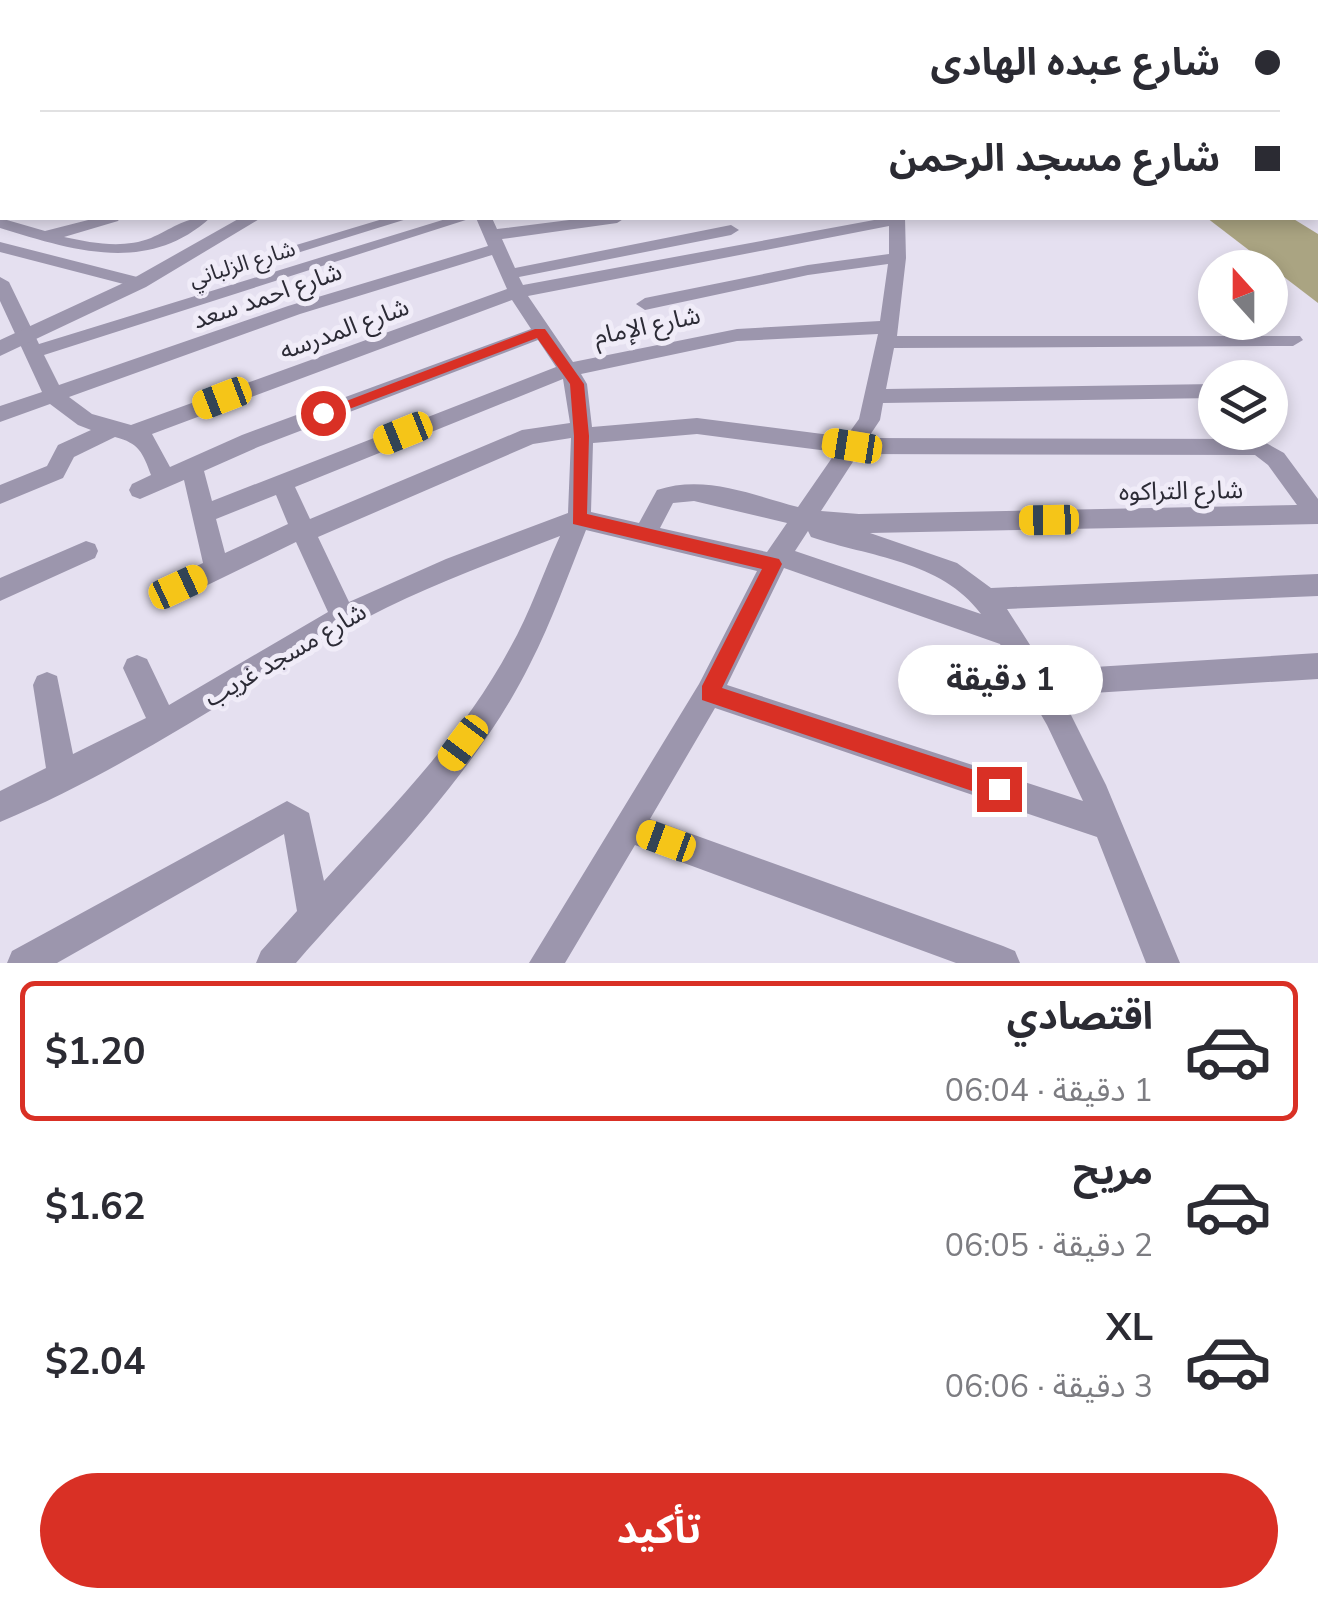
<!DOCTYPE html>
<html lang="ar">
<head>
<meta charset="utf-8">
<style>
	body { margin:0; font-family:"Nunito Sans","Noto Sans Arabic",sans-serif; background:#f7f7f7; color:#2b2b33; direction:rtl; height:100vh; display:flex; flex-direction:column; font-size:38px; white-space:nowrap }
	* { box-sizing:border-box; margin:0 }
	p { font-size:32px; color:#7c7c81 }
	.icon { flex:none; width:55px; height:55px; fill:none; stroke:currentColor; stroke-width:2; stroke-linecap:round; stroke-linejoin:round }
	.map { position:relative; height:963px; overflow:hidden; direction:ltr }
	.details { display:flex; flex-direction:column; background:#fff; flex:1 }
	.details>* { flex:none }
	.guide { position:absolute; left:0px; top:0px; width:1320px; height:220px; box-shadow:0 5px 15px #0003; direction:rtl; display:grid; align-content:center; height:220px; padding:0 40px; background:#fff }
	.needle { width:65px; rotate:339deg }
	.fabs { position:absolute; left:1198px; top:250px; display:grid; gap:20px }
	.fabs a { display:grid; place-items:center; width:90px; height:90px; border-radius:50%; background:#fff; box-shadow:0 5px 15px #0003; font-size:50px }
	.end { position:absolute; width:45px; height:45px; margin:-22px; border:12px solid #d93025; background:#fff; box-shadow:0 0 0 5px #fff }
	.from { border-radius:50% }
	.bubble { position:absolute; height:70px; border-radius:35px; background:#fff; box-shadow:0 5px 15px #0003; font-size:32px; font-weight:700; line-height:70px; text-align:center; direction:rtl }
	.car { position:absolute; width:30px; height:60px; margin:-30px -15px; border-radius:12px; box-shadow:0 0 8px 2px #0007; background:linear-gradient(#f5c518 24%,#345 0 40%,#f5c518 0 76%,#345 0 86%,#f5c518 0) }
	.guide b { display:flex; align-items:center; gap:35px; height:95px; font-size:38px }
	.guide b+b { border-top:2px solid #e1e1e2 }
	.guide i { width:25px; height:25px; background:#2b2b33 }
	ul { padding:18px 0 0; list-style:none }
	li { display:flex; align-items:center; gap:30px; height:140px; margin:0 20px 15px; padding:0 20px; border:5px solid transparent; border-radius:15px }
	li div { flex:1 }
	li b { display:block; font-size:38px }
	li em { font-style:normal; font-weight:700 }
	li.current { border-color:#d93025 }
	li>.icon { width:90px; height:90px; stroke-width:1.5 }
	.cta { display:flex; gap:20px; margin-top:auto; padding:20px 40px }
	.cta a { flex:1; height:115px; border-radius:60px; background:#d93025; color:#fff; font-size:40px; font-weight:700; line-height:115px; text-align:center }
	.map>svg:first-child { display:block }
</style>
</head>
<body>
<div class="map">
<svg width="1318" height="963" viewBox="0 0 1318 963">
	<rect width="100%" height="100%" fill="#e5e0f0"/>
	<path fill="#aaa482" d="M 1207,218 L 1292,218 L 1318,234 L 1318,303 Z"/>
	<g fill="none" stroke-linecap="round" stroke-linejoin="round">
		<path stroke="#aaa482" stroke-width="20" d="M 573,2 L 574,0"/>
		<path fill="#9c96ad" fill-rule="evenodd" d="M 115,0 L 126,0 L 127,2 L 116,2 Z
			M 333,0 L 331,2 L 318,1 L 318,0 Z
			M 557,0 L 567,0 L 567,2 L 557,2 Z
			M 780,0 L 791,0 L 792,2 L 781,2 Z
			M 0,20 L 2,20 L 2,26 L 0,26 Z
			M 2,62 L 2,70 L 0,71 L 0,63 Z
			M 0,82 L 2,82 L 2,90 L 0,90 Z
			M 0,106 L 2,106 L 2,114 L 0,114 Z
			M 0,127 L 2,127 L 2,135 L 0,135 Z
			M 2,175 L 2,185 L 0,186 L 0,176 Z
			M 0,218 L 45,231 L 96,218 L 120,218 L 118,221 L 64,237 C 92,243 123,249 151,238 C 172,229 186,216 210,218 C 147,275 72,250 0,228 Z
			M 386,218 L 410,218 L 268,262 L 262,263 L 253,258 Z
			M 449,218 L 472,218 L 44,355 L 59,385 L 288,306 L 488,246 L 476,218 L 492,218 L 497,229 L 585,218 L 625,218 L 617,223 L 502,239 L 515,268 L 731,225 L 739,230 L 731,235 L 519,277 L 523,285 L 885,218 L 905,218 L 906,258 L 897,336 L 1300,336 L 1303,340 L 1293,346 L 894,348 L 886,389 L 1215,384 L 1215,398 L 883,403 L 880,420 L 868,438 L 1259,439 L 1284,453 L 1318,499 L 1318,524 L 870,533 L 957,563 L 991,588 L 1318,574 L 1318,596 L 1007,609 L 1046,670 L 1318,653 L 1318,679 L 1061,695 L 1106,785 L 1180,963 L 1146,963 L 1097,837 L 715,708 L 650,819 L 1003,946 L 1015,951 L 1020,963 L 956,963 L 635,845 L 565,963 L 529,963 L 699,684 L 757,571 L 586,530 C 568,575 552,621 530,664 C 474,777 377,870 296,963 L 256,963 L 261,951 L 297,911 L 284,834 L 57,963 L 7,963 L 12,951 L 287,801 L 309,813 L 324,881 C 391,808 463,736 510,648 C 530,613 543,573 560,536 C 489,564 414,590 348,628 C 233,694 123,771 0,822 L 0,791 L 46,768 L 33,685 L 37,676 L 47,672 L 57,676 L 73,754 L 146,718 L 123,668 L 127,659 L 137,655 L 147,659 L 169,705 L 328,612 L 296,542 L 187,595 L 178,598 L 169,595 L 165,587 L 169,579 L 203,563 L 184,480 L 140,499 L 132,496 L 129,490 L 132,484 L 151,475 C 143,453 139,443 115,437 L 74,457 L 63,478 L 0,504 L 0,485 L 47,466 L 58,445 L 91,430 L 78,425 L 50,404 L 0,422 L 0,406 L 42,392 L 0,301 L 0,277 L 9,282 L 39,344 ZM 889,226 L 889,254 L 808,265 L 645,298 L 636,304 L 645,310 L 808,275 L 888,264 L 880,321 L 737,329 L 573,362 L 528,296 ZM 492,255 L 507,289 L 131,425 L 92,414 L 69,397 L 300,314 ZM 512,300 L 531,329 L 242,435 L 170,467 L 152,434 ZM 878,334 L 859,419 L 846,437 L 697,418 L 592,427 L 587,384 L 581,374 L 737,341 ZM 538,340 L 556,367 L 212,501 L 204,471 L 258,447 ZM 563,379 L 570,423 L 522,430 L 310,519 L 295,487 ZM 697,434 L 836,452 L 798,507 C 752,495 705,474 657,490 L 639,523 L 591,512 L 593,443 ZM 571,438 L 568,513 L 446,559 L 349,602 L 318,537 L 533,444 ZM 858,454 L 1255,455 L 1268,465 L 1297,505 L 859,514 L 821,511 ZM 276,495 L 288,524 L 225,553 L 216,519 ZM 694,501 L 787,523 L 767,552 L 660,528 L 673,503 ZM 808,531 L 811,537 C 869,557 941,560 981,614 L 795,551 ZM 784,568 L 1000,644 L 1047,725 L 1083,801 L 727,685 Z
			M 0,242 L 145,279 L 148,283 L 139,288 L 0,252 Z
			M 86,541 L 95,544 L 98,551 L 95,558 L 0,601 L 0,578 Z"/>
		<path fill="#9c96ad" fill-rule="evenodd" d="M 579,0 L 591,0 L 591,2 L 579,2 Z
			M 240,218 L 261,218 L 146,287 L 0,356 L 0,340 L 132,279 Z"/>
	</g>
	<path fill="#d93025" d="M 535,329 L 545,329 L 584,384 L 589,436 L 587,514 L 779,559 L 782,564 L 722,688 L 999,778 L 1007,781 L 1010,789 L 1007,796 L 999,800 L 702,700 L 702,686 L 762,569 L 573,524 L 574,436 L 570,384 L 537,338 L 328,417 L 323,418 L 315,413 Z"/>
	<g text-anchor="middle" stroke-width="10" stroke-linejoin="round" paint-order="stroke">
		<g font-size="22" fill="#2c2b36" stroke="#f0ecf8">
			<text transform="translate(242 263) rotate(-17)" y="8">شارع الزلباني</text>
		</g>
		<g font-size="25" fill="#2c2b36" stroke="#f0ecf8">
			<text transform="translate(267 295) rotate(-19)" y="9">شارع احمد سعد</text>
			<text transform="translate(647 325) rotate(-12)" y="9">شارع الإمام</text>
			<text transform="translate(344 328) rotate(-20)" y="9">شارع المدرسه</text>
			<text transform="translate(1181 490) rotate(-1)" y="9">شارع التراكوه</text>
			<text transform="translate(285 654) rotate(-30)" y="9">شارع مسجد غريب</text>
		</g>
	</g>
</svg>
<div class="fabs">
<a><svg class="needle" viewBox="-14 -14 28 28"><path d="M0-13l5 13h-10z" fill="#e53935"/><path d="M0 13l5-13h-10z" fill="#7c7c81"/></svg></a>
<a><svg class="icon" aria-label="layers" viewBox="0 0 24 24"><path d="M12 4l9 5-9 5-9-5zM3 14l9 5 9-5"/></svg></a>
</div>
<i class="end from" style="left:323px;top:413px"></i>
<i class="end" style="left:999px;top:789px"></i>
<div class="bubble" style="left:898px;top:645px;width:205px">1 دقيقة</div>
<i class="car" style="left:222px;top:398px;rotate:249deg"></i>
<i class="car" style="left:403px;top:433px;rotate:248deg"></i>
<i class="car" style="left:852px;top:446px;rotate:279deg"></i>
<i class="car" style="left:1049px;top:520px;rotate:269deg"></i>
<i class="car" style="left:178px;top:587px;rotate:65deg"></i>
<i class="car" style="left:463px;top:743px;rotate:217deg"></i>
<i class="car" style="left:666px;top:841px;rotate:290deg"></i>
<div class="guide">
<b><i class="from"></i>شارع عبده الهادى</b>
<b><i></i>شارع مسجد الرحمن</b>
</div>
</div>
<section class="details">
<ul>
<li class="current"><svg class="icon" aria-label="car" viewBox="0 0 24 24"><path d="M5 17H2v-5l4-1 3-4h7l3 4 3 1v5h-3M9 17h6M6 11h13"/><circle cx="7" cy="17" r="2"/><circle cx="17" cy="17" r="2"/></svg><div><b>اقتصادي</b><p>1 دقيقة · 06:04</p></div><em>$1.20</em></li>
<li><svg class="icon" aria-label="car" viewBox="0 0 24 24"><path d="M5 17H2v-5l4-1 3-4h7l3 4 3 1v5h-3M9 17h6M6 11h13"/><circle cx="7" cy="17" r="2"/><circle cx="17" cy="17" r="2"/></svg><div><b>مريح</b><p>2 دقيقة · 06:05</p></div><em>$1.62</em></li>
<li><svg class="icon" aria-label="car" viewBox="0 0 24 24"><path d="M5 17H2v-5l4-1 3-4h7l3 4 3 1v5h-3M9 17h6M6 11h13"/><circle cx="7" cy="17" r="2"/><circle cx="17" cy="17" r="2"/></svg><div><b>XL</b><p>3 دقيقة · 06:06</p></div><em>$2.04</em></li>
</ul>
<div class="cta"><a>تأكيد</a></div>
</section>
</body>
</html>
